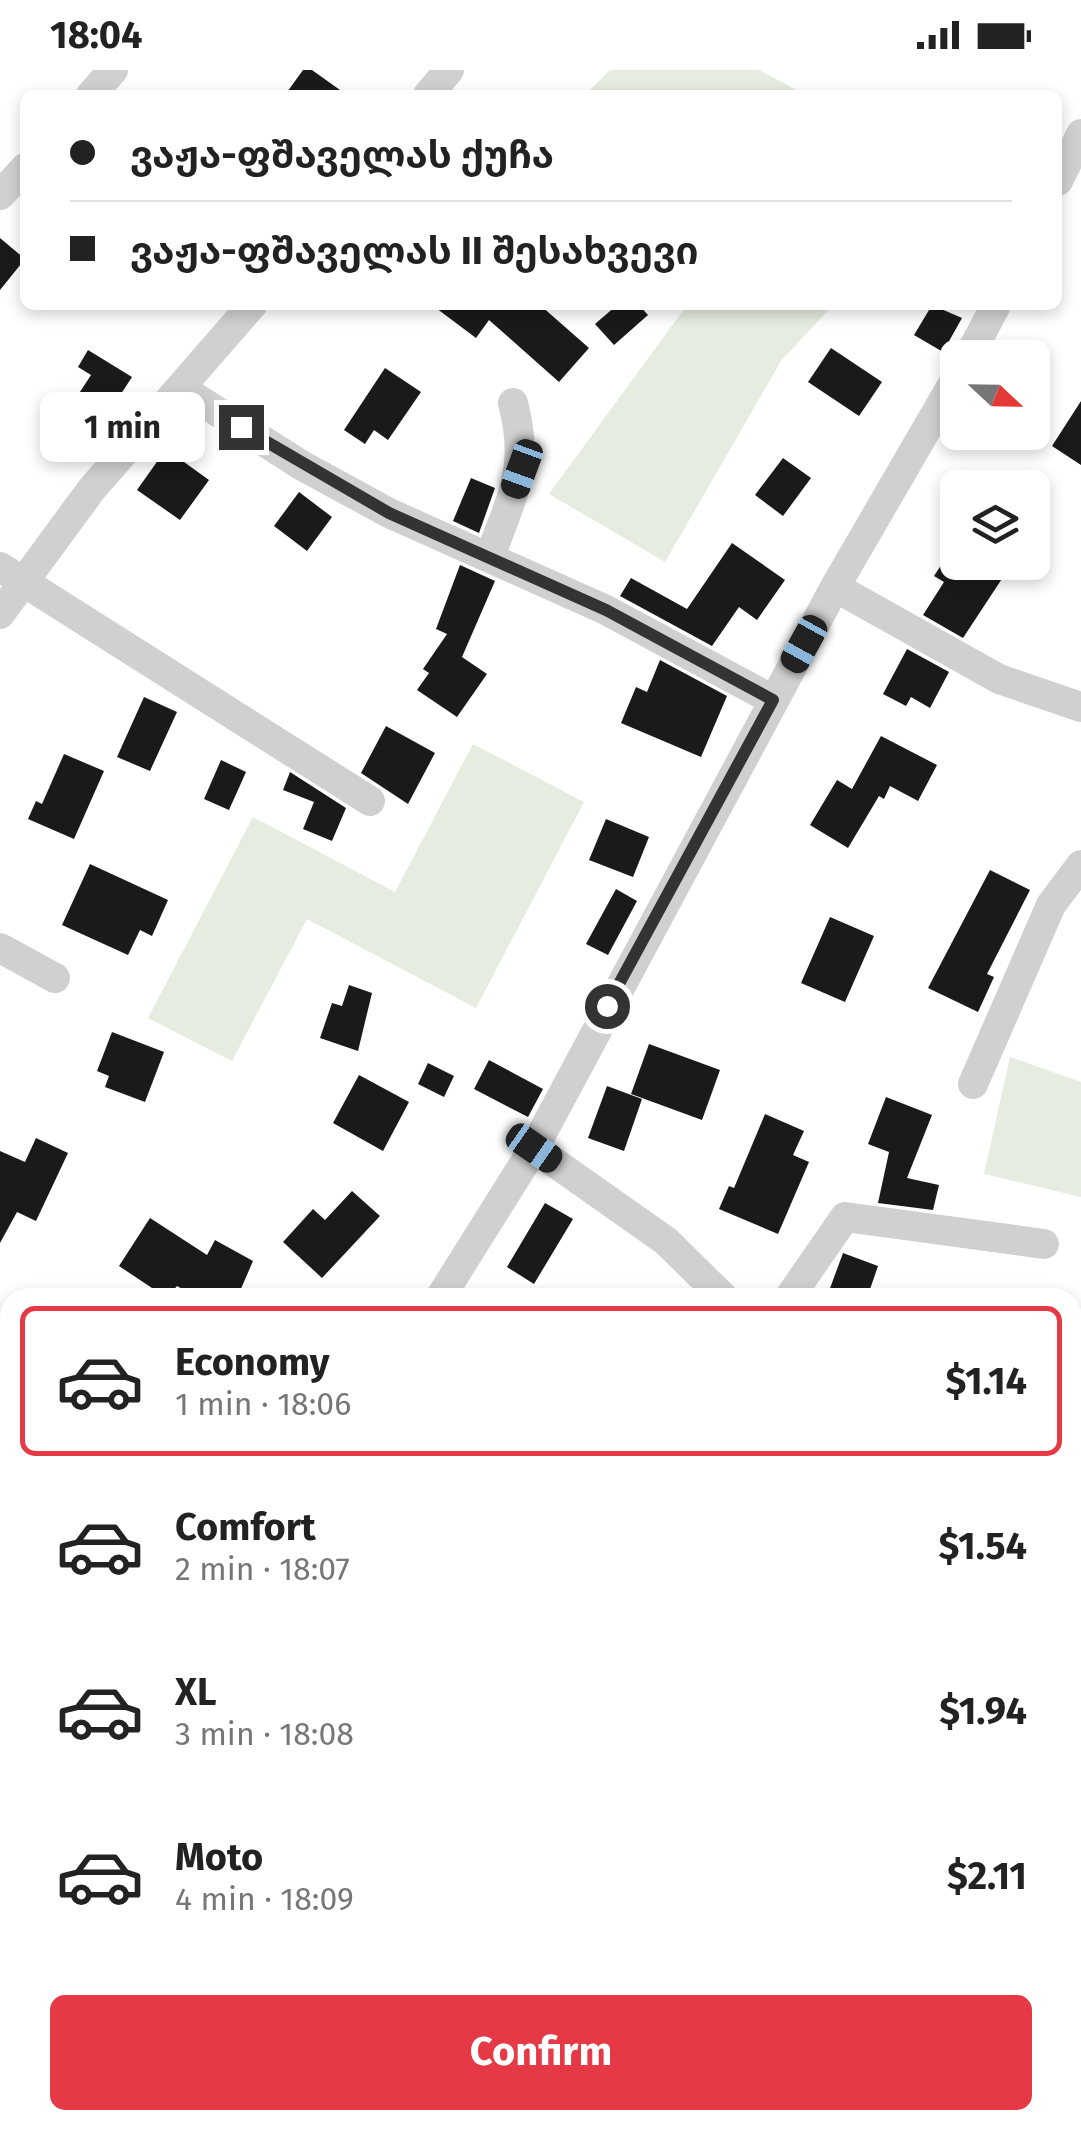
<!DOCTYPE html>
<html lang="en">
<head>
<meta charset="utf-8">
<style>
	body { margin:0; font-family:"Fira Sans","Noto Sans Georgian",sans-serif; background:#f2f2f2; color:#222; height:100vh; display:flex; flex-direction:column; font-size:38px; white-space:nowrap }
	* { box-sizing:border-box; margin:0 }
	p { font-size:32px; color:#767676 }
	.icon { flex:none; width:55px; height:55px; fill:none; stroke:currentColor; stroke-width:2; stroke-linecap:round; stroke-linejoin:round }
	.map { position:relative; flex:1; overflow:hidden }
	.side { position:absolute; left:0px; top:1218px; width:1082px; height:842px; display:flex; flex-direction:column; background:#fff; border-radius:30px 30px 0 0; box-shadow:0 5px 15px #0003 }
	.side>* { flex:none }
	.guide { position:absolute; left:20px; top:20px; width:1042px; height:220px; border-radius:15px; box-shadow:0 5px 15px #0003; display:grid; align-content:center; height:220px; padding:0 50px; background:#fff }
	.needle { width:65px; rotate:112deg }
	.controls { position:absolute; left:940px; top:270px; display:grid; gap:20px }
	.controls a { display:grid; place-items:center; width:110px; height:110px; border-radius:15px; background:#fff; box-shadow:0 5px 15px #0003; font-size:50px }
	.end { position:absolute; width:45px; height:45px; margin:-22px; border:12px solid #333; background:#fff; box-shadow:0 0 0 5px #fff }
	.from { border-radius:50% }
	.bubble { position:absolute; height:70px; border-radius:15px; background:#fff; box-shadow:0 5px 15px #0003; font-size:32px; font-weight:700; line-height:70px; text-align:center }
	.car { position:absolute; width:30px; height:60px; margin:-30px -15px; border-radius:12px; box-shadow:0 0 8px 2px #0007; background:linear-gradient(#222 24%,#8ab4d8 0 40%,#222 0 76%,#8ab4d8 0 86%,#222 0) }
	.guide b { display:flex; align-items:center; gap:35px; height:95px; font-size:38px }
	.guide b+b { border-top:2px solid #e0e0e0 }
	.guide i { width:25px; height:25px; background:#222 }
	ul { padding:18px 0 0; list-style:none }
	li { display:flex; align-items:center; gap:30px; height:150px; margin:0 20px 15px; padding:0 30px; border:5px solid transparent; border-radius:15px }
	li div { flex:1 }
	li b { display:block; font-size:38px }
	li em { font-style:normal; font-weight:700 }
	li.on { border-color:#e63946 }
	li>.icon { width:90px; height:90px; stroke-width:1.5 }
	.action { display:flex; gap:20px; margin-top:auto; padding:20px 50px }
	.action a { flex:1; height:115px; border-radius:15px; background:#e63946; color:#fff; font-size:40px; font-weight:700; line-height:115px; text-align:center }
	.status { display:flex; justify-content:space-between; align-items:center; height:70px; padding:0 50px; background:#fff; direction:ltr }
	.status svg { height:28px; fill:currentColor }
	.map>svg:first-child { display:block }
</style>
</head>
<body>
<div class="status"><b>18:04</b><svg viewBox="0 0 49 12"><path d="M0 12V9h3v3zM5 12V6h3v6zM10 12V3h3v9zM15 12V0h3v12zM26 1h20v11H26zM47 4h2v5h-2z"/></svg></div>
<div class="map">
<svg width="1081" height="2059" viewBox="0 0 1081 2059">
	<rect width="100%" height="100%" fill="#fff"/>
	<path fill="#e6ecdf" d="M 610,0 L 759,0 L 806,25 L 585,25 Z
		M 687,235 L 833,235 L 781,291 L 665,492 L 549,424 Z
		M 473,674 L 584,732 L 476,938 L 307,849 L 232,991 L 148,948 L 253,747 L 395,822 Z
		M 1010,987 L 1081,1012 L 1081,1127 L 984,1104 Z
		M 1073,1823 L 1081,1827 L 1081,2059 L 0,2059 L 0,1860 L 10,1856 L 10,2050 L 1072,2050 Z"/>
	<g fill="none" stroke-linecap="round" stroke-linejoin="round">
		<path stroke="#cfe2ee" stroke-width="8" d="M 1072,2002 L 1081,1994
			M 789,2059 L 820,2050"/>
	</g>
	<path fill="#1a1a1a" d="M 303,0 L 312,0 L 347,25 L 285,25 Z
		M 0,168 L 25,189 L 0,220 Z
		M 432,235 L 540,235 L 589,278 L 559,312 L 489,250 L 476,268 Z
		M 617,235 L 639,235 L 648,245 L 614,275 L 595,254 Z
		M 932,235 L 962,248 L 943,282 L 914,265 Z
		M 831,278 L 882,312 L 859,346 L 808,312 Z
		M 88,280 L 132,307 L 108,344 L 78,325 L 91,305 L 78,297 Z
		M 385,298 L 421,322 L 388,370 L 374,360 L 365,374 L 344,360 Z
		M 1081,331 L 1081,395 L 1052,376 Z
		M 166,379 L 209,410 L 180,450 L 137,420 Z
		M 783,388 L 811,408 L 783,446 L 755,425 Z
		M 471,408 L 495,418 L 479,463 L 453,451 Z
		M 299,422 L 332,447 L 307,481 L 274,456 Z
		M 958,469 L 958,492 L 1013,492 L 963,568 L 923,545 L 944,512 L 934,506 Z
		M 732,473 L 785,510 L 757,550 L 739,537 L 712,576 L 620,526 L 631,508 L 687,539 Z
		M 460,495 L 495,511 L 462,587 L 487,604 L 457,647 L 417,620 L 429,603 L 423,599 L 447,564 L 436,559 Z
		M 907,579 L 949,602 L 930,638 L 911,627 L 906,636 L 883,624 Z
		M 660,590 L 727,626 L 701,687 L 621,653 L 636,617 L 647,622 Z
		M 144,627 L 177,642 L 150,701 L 117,687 Z
		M 386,656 L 435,683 L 408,734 L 361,703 Z
		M 881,666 L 937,695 L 918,731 L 890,716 L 884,729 L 879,726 L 848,778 L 810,755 L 837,710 L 852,719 Z
		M 64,684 L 104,701 L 74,769 L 28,749 L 36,731 L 42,734 Z
		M 221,690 L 246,702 L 229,740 L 204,729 Z
		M 290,702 L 346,738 L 332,771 L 303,759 L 314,732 L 283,720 Z
		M 606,749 L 649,767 L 633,807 L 589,790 Z
		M 90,794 L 168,830 L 152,866 L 140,860 L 128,885 L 62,855 Z
		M 990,800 L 1030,820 L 987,904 L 994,907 L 978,942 L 928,918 Z
		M 616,819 L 637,831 L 608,885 L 586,874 Z
		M 830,847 L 874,866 L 845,932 L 801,913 Z
		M 349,915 L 372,923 L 358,981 L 320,968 L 332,933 L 342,936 Z
		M 112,962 L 164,982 L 145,1032 L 105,1017 L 109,1006 L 97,1001 Z
		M 649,974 L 720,1000 L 702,1050 L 631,1024 Z
		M 489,990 L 543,1019 L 528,1047 L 474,1019 Z
		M 428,993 L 454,1006 L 444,1027 L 418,1014 Z
		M 359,1005 L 409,1032 L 383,1081 L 333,1053 Z
		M 607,1016 L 642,1029 L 624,1081 L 588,1068 Z
		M 886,1027 L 932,1045 L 907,1108 L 939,1115 L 933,1140 L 878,1133 L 889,1082 L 868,1074 Z
		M 765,1044 L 804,1061 L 793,1085 L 809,1092 L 778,1164 L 719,1139 L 729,1116 L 734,1118 Z
		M 36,1068 L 68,1083 L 36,1151 L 17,1142 L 0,1173 L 0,1081 L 25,1092 Z
		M 352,1121 L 380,1146 L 322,1208 L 283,1172 L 313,1139 L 325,1150 Z
		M 545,1133 L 573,1149 L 534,1214 L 507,1197 Z
		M 150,1148 L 207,1185 L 215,1170 L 253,1191 L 237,1228 L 198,1228 L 177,1216 L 167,1228 L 119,1196 Z
		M 843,1183 L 878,1196 L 867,1228 L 829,1221 Z"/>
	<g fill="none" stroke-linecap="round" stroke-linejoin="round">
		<path stroke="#d0d0d0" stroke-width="30" d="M 91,25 L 113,0
			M 428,25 L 449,0
			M 1058,111 L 1081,64
			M 0,125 L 25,98
			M 968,288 L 996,235
			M 182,319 L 301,395 L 389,443 L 606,540 L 773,630
			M 490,487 C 512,425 530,399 513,333
			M 0,497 L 370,731
			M 835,517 L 999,609 L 1081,637
			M 0,544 L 91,420 L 252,235
			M 0,878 L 55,908
			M 973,1014 L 1051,835 L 1081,795
			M 534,1078 L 666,1171 L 724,1228
			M 440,1228 L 534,1078 L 835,517 L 958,305
			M 789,1228 L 845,1147 L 1044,1174
			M 0,1288 L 10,1293
			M 0,1507 L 10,1513
			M 1072,1795 L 1081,1800
			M 0,1825 L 10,1825"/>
	</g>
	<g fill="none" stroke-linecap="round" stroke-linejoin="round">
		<path stroke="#333" stroke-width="12" d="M 241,357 L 389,443 L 606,540 L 773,630 L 607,936"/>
	</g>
</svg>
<div class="controls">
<a><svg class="needle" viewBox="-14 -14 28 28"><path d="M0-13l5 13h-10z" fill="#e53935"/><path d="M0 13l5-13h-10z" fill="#767676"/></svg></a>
<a><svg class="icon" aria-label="layers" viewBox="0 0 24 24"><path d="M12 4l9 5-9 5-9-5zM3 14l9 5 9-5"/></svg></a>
</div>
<i class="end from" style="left:607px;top:936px"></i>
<i class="end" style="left:241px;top:357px"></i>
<div class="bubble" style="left:40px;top:322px;width:165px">1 min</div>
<i class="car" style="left:522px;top:399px;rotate:200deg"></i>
<i class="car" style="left:804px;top:574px;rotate:209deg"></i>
<i class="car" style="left:534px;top:1078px;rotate:125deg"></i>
<div class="guide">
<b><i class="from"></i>ვაჟა-ფშაველას ქუჩა</b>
<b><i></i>ვაჟა-ფშაველას II შესახვევი</b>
</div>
<section class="side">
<ul>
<li class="on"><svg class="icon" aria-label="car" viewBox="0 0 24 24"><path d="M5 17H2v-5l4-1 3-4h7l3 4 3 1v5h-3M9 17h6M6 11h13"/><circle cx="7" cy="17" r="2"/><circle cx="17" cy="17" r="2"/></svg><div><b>Economy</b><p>1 min · 18:06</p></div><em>$1.14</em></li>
<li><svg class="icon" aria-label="car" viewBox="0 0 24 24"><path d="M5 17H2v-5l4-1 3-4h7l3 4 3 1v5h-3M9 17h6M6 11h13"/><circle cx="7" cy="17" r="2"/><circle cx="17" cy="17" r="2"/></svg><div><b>Comfort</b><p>2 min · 18:07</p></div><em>$1.54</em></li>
<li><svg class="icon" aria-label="car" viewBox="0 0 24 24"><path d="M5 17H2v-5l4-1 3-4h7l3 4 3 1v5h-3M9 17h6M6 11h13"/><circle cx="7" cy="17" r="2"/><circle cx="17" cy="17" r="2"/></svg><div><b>XL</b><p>3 min · 18:08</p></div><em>$1.94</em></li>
<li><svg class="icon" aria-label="car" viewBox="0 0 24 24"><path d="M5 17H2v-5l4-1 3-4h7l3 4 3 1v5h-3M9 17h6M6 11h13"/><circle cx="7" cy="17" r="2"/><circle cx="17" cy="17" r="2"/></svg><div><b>Moto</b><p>4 min · 18:09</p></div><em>$2.11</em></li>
</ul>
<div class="action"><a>Confirm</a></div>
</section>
</div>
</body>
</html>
